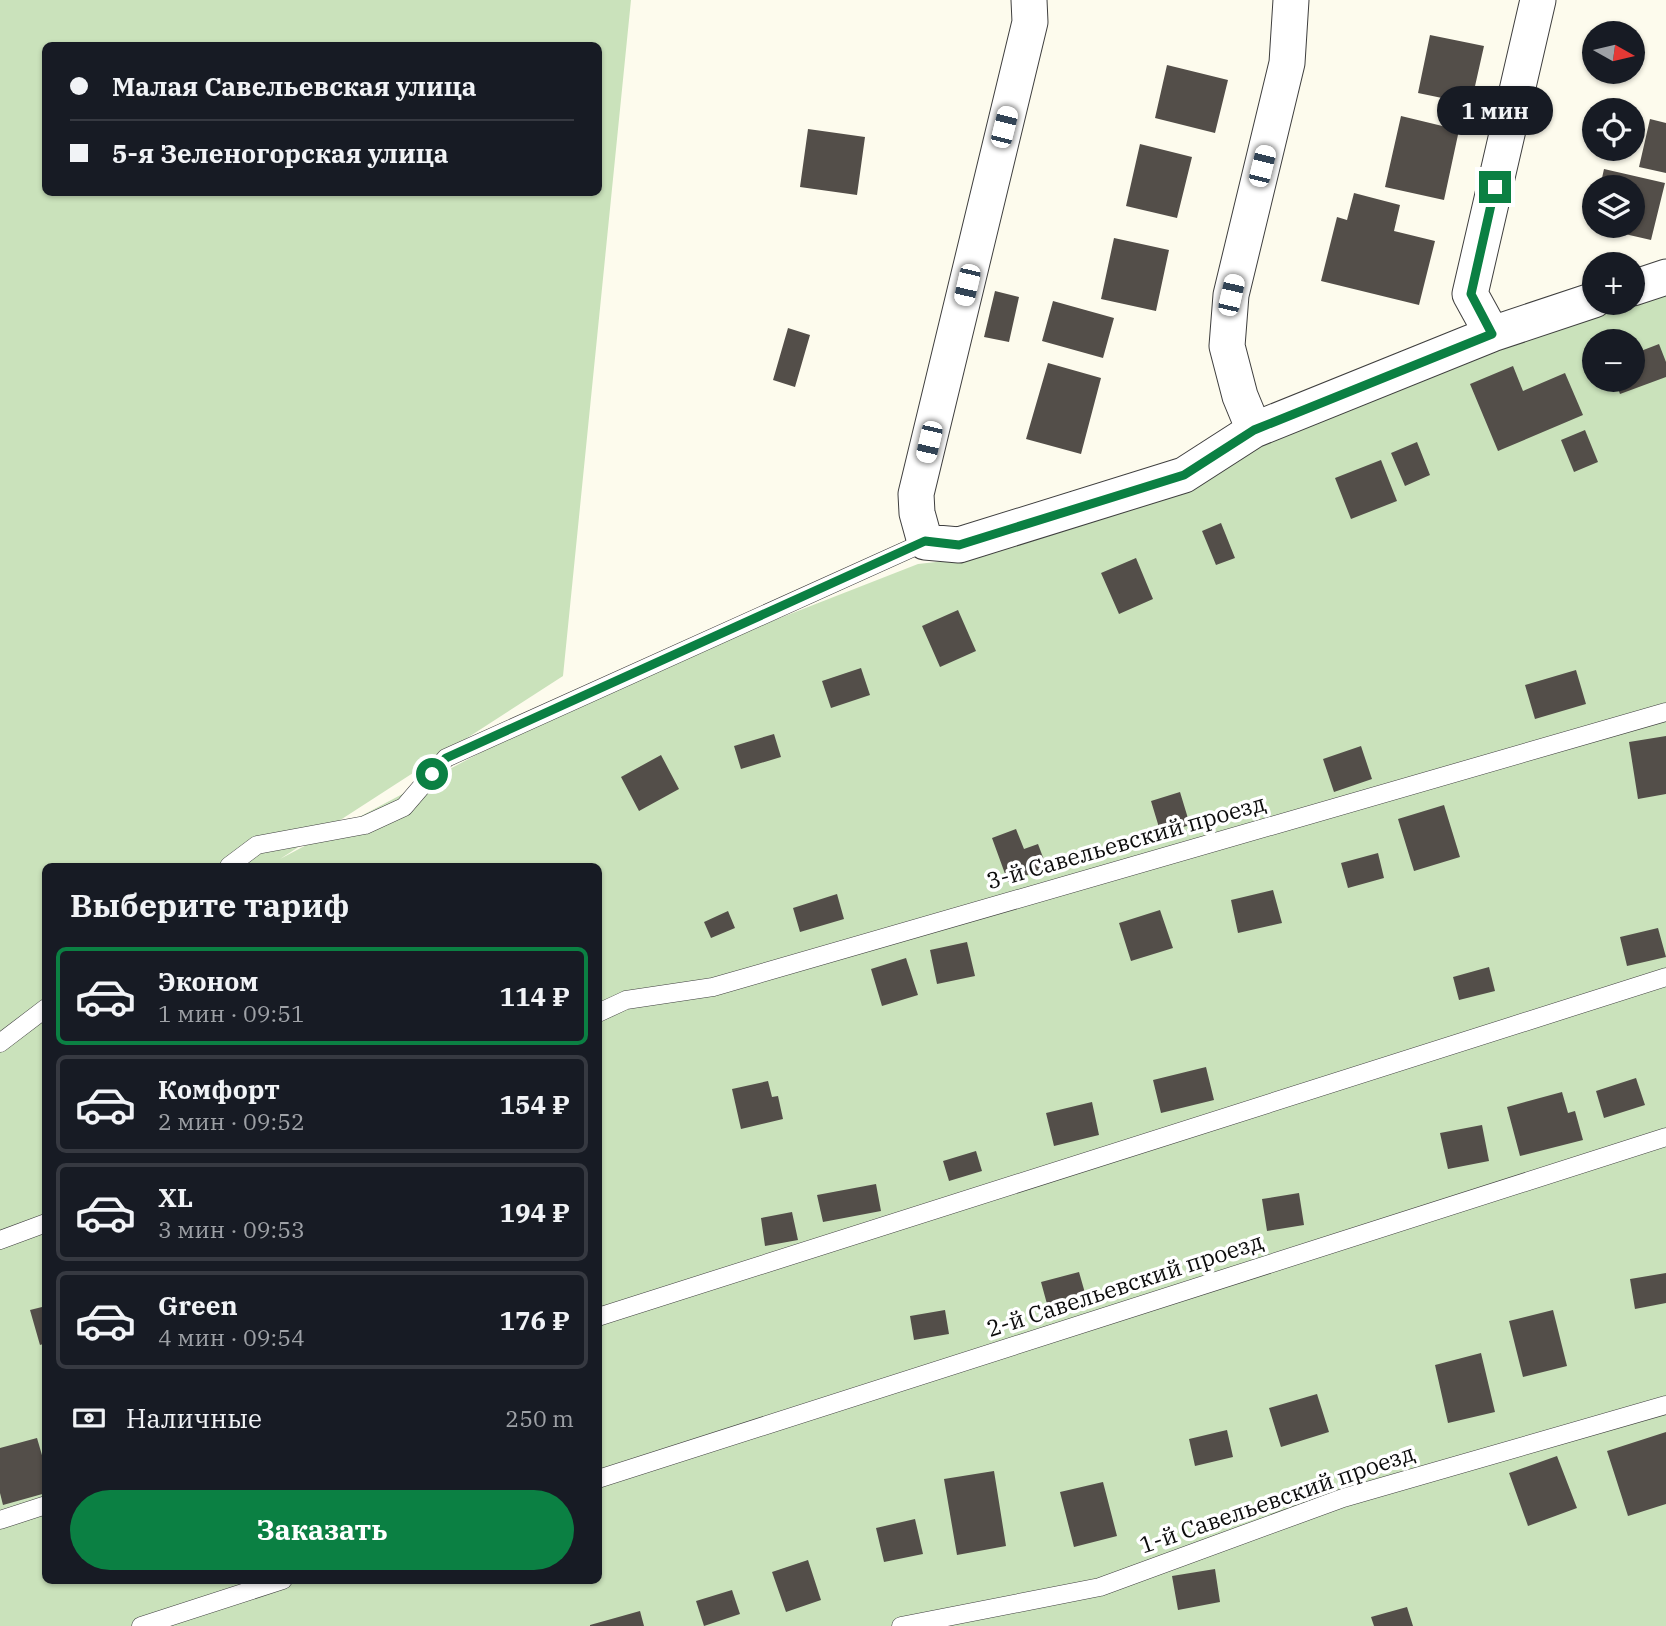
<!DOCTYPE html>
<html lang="ru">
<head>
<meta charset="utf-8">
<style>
	body { margin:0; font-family:"IBM Plex Serif",serif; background:#20242c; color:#f1f3f6; height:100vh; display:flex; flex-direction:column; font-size:26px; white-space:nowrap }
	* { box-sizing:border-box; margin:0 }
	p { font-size:23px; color:#9ea1a6 }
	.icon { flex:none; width:38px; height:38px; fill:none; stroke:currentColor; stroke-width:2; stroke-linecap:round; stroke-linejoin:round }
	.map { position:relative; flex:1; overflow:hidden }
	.details { position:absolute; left:42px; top:863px; width:560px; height:721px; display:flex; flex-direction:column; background:#171b24; border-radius:10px; box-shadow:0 2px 5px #0004 }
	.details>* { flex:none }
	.top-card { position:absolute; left:42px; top:42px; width:560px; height:154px; border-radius:10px; box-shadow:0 2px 5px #0004; display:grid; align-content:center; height:154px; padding:0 28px; background:#171b24 }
	.needle { width:46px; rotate:98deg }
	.buttons { position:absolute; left:1582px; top:21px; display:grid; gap:14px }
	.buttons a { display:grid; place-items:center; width:63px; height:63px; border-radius:50%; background:#171b24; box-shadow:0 2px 5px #0004; font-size:35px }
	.end { position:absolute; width:32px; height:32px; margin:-16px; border:9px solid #0b8043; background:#fff; box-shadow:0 0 0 4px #fff }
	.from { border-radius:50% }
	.bubble { position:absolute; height:49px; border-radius:24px; background:#171b24; box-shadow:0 2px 5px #0004; font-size:23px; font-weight:700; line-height:49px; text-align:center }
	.car { position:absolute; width:21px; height:42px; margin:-21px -10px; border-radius:9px; box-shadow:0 0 5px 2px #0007; background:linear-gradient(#fff 24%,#345 0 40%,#fff 0 76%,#345 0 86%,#fff 0) }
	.top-card b { display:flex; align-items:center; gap:24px; height:66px; font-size:26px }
	.top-card b+b { border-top:2px solid #363941 }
	.top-card i { width:18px; height:18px; background:#f1f3f6 }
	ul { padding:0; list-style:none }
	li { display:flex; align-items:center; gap:21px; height:98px; margin:0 14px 10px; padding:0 14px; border:4px solid #363941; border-radius:10px }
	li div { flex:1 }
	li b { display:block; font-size:26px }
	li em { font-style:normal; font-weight:700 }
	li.active { border-color:#0b8043 }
	li>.icon { width:63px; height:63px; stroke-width:1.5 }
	h2 { padding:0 28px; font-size:32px; line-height:84px }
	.pay { display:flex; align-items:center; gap:18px; height:77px; padding:0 28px; font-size:26px }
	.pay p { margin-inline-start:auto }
	.primary-button { display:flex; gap:14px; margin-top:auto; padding:14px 28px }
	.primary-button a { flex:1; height:80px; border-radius:42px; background:#0b8043; color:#fff; font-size:28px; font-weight:700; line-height:80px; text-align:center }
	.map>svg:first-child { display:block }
</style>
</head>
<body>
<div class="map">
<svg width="1666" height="1626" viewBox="0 0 1666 1626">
	<rect width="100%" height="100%" fill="#fdfbed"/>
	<path fill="#cae2bb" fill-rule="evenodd" d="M 0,0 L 631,0 L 563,676 L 280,859 L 608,685 L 918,564 L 963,559 L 1258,436 L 1476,352 L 1666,291 L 1666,1626 L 0,1626 ZM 46,46 L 598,46 L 598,192 L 46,192 ZM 1594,341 L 1633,341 L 1633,380 L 1594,380 ZM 46,866 L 598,866 L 598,1580 L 46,1580 Z"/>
	<path fill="#534e49" d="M 1430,35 L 1484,46 L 1471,104 L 1418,93 Z
		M 1167,65 L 1228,80 L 1215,133 L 1155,118 Z
		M 1401,116 L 1459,130 L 1444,200 L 1385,187 Z
		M 1650,119 L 1666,123 L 1666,173 L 1639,167 Z
		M 808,129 L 865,137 L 857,195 L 800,187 Z
		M 1140,144 L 1192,157 L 1177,218 L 1126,206 Z
		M 1604,169 L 1665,183 L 1651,240 L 1590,226 L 1593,214 L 1594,226 L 1633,226 L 1633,187 L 1600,187 Z
		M 1354,193 L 1400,205 L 1394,231 L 1435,241 L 1419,305 L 1321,281 L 1337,217 L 1347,220 Z
		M 1114,238 L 1169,250 L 1156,311 L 1101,299 Z
		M 995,291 L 1019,297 L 1009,342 L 984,337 Z
		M 1053,301 L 1114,318 L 1103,358 L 1042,341 Z
		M 788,328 L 810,335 L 795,387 L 773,380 Z
		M 1659,344 L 1666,362 L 1666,377 L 1620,394 L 1615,380 L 1633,380 L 1633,354 Z
		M 1048,363 L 1101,378 L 1081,454 L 1026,439 Z
		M 1513,366 L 1523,391 L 1565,373 L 1583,415 L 1498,451 L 1470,384 Z
		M 1585,430 L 1598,462 L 1574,472 L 1561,440 Z
		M 1417,442 L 1430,475 L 1405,486 L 1391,453 Z
		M 1381,460 L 1397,501 L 1351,519 L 1335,478 Z
		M 1221,523 L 1235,558 L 1216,565 L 1202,531 Z
		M 1136,558 L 1153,599 L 1119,614 L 1101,573 Z
		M 958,610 L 976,651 L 940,667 L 922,626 Z
		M 861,668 L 870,695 L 831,708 L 822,681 Z
		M 1576,670 L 1586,704 L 1535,719 L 1525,685 Z
		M 774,734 L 781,757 L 741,769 L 734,746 Z
		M 1666,736 L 1666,794 L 1638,799 L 1629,742 Z
		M 1361,746 L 1372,779 L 1334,792 L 1323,759 Z
		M 661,755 L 679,789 L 639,811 L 621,777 Z
		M 1180,792 L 1190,825 L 1161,834 L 1151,801 Z
		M 1444,805 L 1460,857 L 1414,871 L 1398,819 Z
		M 1016,829 L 1024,849 L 1038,844 L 1047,868 L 1008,882 L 992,838 Z
		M 1378,853 L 1384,878 L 1348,888 L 1341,863 Z
		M 1273,890 L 1282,923 L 1238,933 L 1231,900 Z
		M 837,894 L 844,919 L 800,932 L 793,908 Z
		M 1160,910 L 1173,948 L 1131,961 L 1119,923 Z
		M 728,911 L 735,928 L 711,938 L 704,922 Z
		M 1658,928 L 1666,957 L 1627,966 L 1620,937 Z
		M 967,942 L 975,976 L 937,984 L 930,950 Z
		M 906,958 L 918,995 L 882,1006 L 871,969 Z
		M 1489,967 L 1495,991 L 1459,1000 L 1453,977 Z
		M 1206,1067 L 1214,1100 L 1161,1113 L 1153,1080 Z
		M 1636,1078 L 1645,1105 L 1604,1118 L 1596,1091 Z
		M 768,1081 L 772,1097 L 778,1096 L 783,1119 L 741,1129 L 732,1089 Z
		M 1562,1092 L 1568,1113 L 1575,1111 L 1583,1140 L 1520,1156 L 1507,1107 Z
		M 1092,1102 L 1099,1135 L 1054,1146 L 1046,1113 Z
		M 1482,1125 L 1489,1161 L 1448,1169 L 1440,1133 Z
		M 976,1151 L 982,1171 L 949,1181 L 943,1161 Z
		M 876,1184 L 881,1211 L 823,1222 L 817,1195 Z
		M 1299,1193 L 1304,1225 L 1267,1231 L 1262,1199 Z
		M 792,1212 L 798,1240 L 765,1246 L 761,1218 Z
		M 1079,1272 L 1085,1293 L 1047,1304 L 1041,1282 Z
		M 1666,1273 L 1666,1303 L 1635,1309 L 1630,1279 Z
		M 46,1306 L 46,1343 L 40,1345 L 30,1310 Z
		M 945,1310 L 949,1334 L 914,1340 L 910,1316 Z
		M 1553,1310 L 1567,1366 L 1523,1377 L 1509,1321 Z
		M 1481,1353 L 1495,1412 L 1448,1423 L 1435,1365 Z
		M 1317,1394 L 1329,1432 L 1281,1447 L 1269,1408 Z
		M 1227,1430 L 1233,1457 L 1195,1466 L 1189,1439 Z
		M 1666,1432 L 1666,1504 L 1628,1516 L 1607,1451 Z
		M 37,1438 L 46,1469 L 46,1493 L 3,1505 L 0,1493 L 0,1448 Z
		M 1557,1456 L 1577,1508 L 1528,1526 L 1509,1473 Z
		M 994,1471 L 1006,1546 L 957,1555 L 944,1479 Z
		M 1103,1482 L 1117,1536 L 1074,1547 L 1060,1492 Z
		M 915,1519 L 923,1554 L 884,1562 L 876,1528 Z
		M 808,1560 L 821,1600 L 786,1612 L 772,1572 Z
		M 1215,1569 L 1220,1602 L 1178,1610 L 1172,1576 Z
		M 732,1590 L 740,1614 L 704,1626 L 696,1601 Z
		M 1407,1607 L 1413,1626 L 1374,1626 L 1371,1617 Z
		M 640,1611 L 644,1626 L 590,1626 L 590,1625 Z"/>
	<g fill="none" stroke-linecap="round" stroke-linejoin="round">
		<g stroke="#3f3f3f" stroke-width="19">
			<path id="service" d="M 229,866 L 257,845 L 365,825 L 404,807 L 446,758 L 925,542
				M 598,1013 L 626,1000 L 713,987 L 1666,712
				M 0,1043 L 46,1008
				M 0,1240 L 46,1223
				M 598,1317 L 1666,977
				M 598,1479 L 1666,1137
				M 0,1520 L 46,1505
				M 141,1626 L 283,1580
				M 901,1626 L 1100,1587 L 1343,1498 L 1666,1405"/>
		</g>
		<g stroke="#3f3f3f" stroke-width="37">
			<path id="minor" d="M 1029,0 L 1030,22 L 916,494 L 917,513 L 925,542 L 959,545 L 1184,475 L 1254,430 L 1492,334 L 1594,300
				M 1633,288 L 1666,277
				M 1492,334 L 1470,294 L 1538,0
				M 1254,430 L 1240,396 L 1227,346 L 1231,295 L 1287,63 L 1291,0"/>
		</g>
		<use href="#service" stroke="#fff" stroke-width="18"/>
		<use href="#minor" stroke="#fff" stroke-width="35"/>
	</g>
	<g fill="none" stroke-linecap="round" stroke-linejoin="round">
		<path stroke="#0b8043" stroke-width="9" d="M 432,774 L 446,758 L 925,541 L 959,545 L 1184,475 L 1254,430 L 1492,334 L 1471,294 L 1495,187"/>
	</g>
	<g text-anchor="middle" stroke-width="7" stroke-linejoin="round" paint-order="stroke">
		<g font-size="23" fill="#0c0c0c" stroke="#fff">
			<text transform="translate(1126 842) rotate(-16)" y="8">3-й Савельевский проезд</text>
			<text transform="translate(1125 1285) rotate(-18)" y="8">2-й Савельевский проезд</text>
			<text transform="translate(1277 1499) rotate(-19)" y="8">1-й Савельевский проезд</text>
		</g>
	</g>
</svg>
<div class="buttons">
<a><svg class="needle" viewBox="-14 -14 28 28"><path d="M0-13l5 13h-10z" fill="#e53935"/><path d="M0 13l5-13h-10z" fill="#9ea1a6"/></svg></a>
<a><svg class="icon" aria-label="locate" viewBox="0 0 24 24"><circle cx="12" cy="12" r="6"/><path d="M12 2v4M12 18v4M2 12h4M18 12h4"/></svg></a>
<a><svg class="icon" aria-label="layers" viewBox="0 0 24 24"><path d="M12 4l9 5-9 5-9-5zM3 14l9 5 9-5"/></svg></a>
<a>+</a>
<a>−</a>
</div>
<i class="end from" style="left:432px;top:774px"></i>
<i class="end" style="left:1495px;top:187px"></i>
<div class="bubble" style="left:1437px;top:86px;width:116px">1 мин</div>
<i class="car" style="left:1004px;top:127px;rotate:14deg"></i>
<i class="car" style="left:1262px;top:166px;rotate:14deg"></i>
<i class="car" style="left:967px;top:285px;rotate:193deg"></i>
<i class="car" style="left:1231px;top:295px;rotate:13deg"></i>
<i class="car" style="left:929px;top:442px;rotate:193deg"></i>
<div class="top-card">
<b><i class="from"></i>Малая Савельевская улица</b>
<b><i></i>5-я Зеленогорская улица</b>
</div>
<section class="details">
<h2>Выберите тариф</h2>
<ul>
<li class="active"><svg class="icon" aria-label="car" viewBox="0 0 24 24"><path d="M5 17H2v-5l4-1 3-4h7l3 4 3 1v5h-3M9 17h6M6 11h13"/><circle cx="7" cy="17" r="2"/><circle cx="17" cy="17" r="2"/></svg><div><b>Эконом</b><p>1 мин · 09:51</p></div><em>114 ₽</em></li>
<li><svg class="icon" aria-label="car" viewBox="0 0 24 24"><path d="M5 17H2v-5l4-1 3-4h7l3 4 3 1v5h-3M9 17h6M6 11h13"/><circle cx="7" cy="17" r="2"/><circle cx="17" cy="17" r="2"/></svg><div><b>Комфорт</b><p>2 мин · 09:52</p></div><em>154 ₽</em></li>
<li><svg class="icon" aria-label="car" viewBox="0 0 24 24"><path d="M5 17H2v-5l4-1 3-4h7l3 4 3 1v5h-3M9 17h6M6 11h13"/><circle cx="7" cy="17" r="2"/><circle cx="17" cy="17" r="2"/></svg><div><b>XL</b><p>3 мин · 09:53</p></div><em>194 ₽</em></li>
<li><svg class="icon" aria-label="car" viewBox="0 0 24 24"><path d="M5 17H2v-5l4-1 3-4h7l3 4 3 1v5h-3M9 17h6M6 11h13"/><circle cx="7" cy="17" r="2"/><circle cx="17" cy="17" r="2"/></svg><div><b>Green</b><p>4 мин · 09:54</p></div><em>176 ₽</em></li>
</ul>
<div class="pay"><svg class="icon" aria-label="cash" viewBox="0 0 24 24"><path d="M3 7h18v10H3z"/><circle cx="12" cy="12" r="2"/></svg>Наличные<p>250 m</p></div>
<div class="primary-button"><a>Заказать</a></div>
</section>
</div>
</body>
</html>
